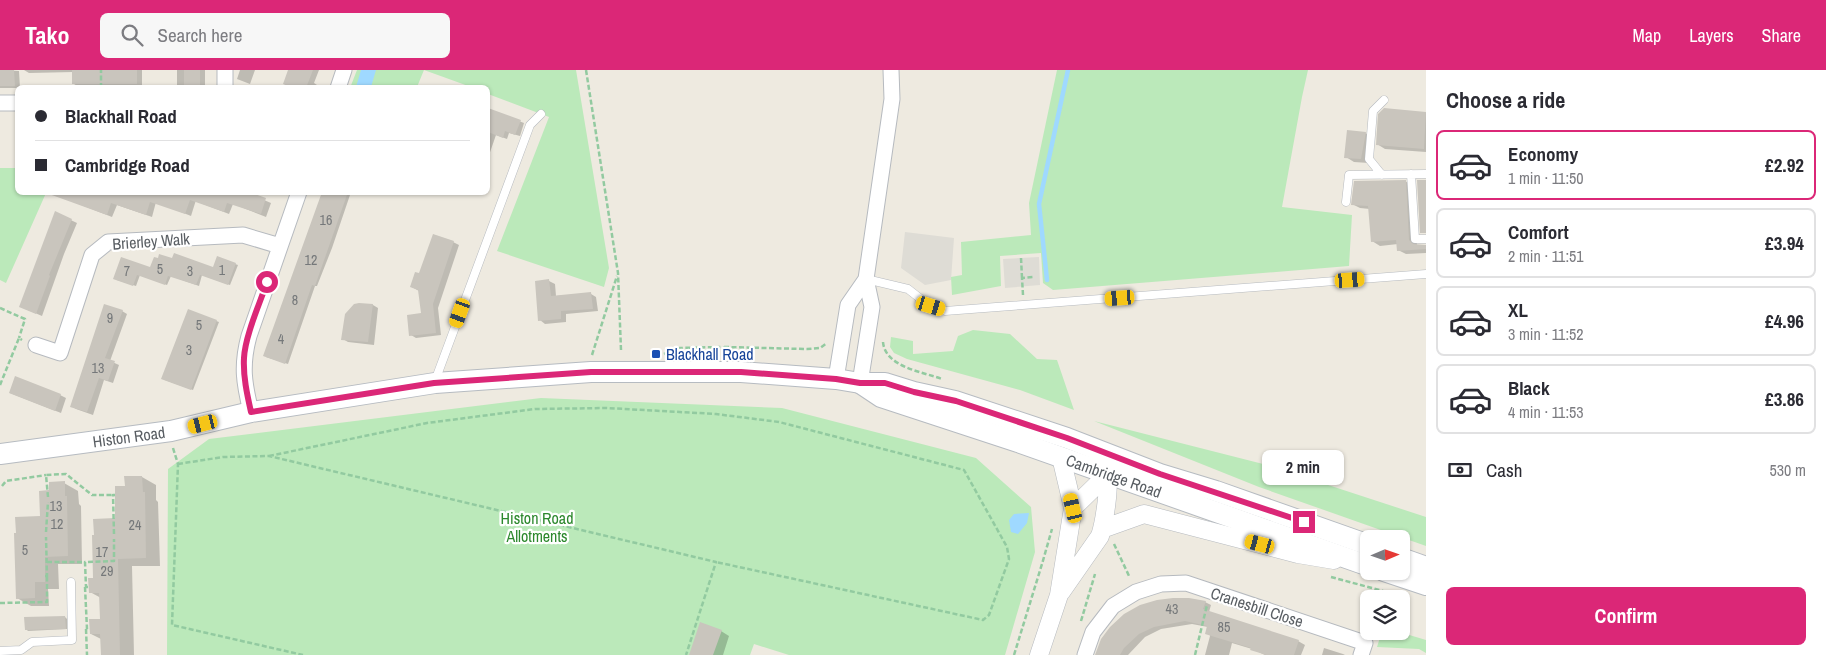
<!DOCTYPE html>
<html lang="en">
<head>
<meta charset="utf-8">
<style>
	body { margin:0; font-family:"Archivo Narrow",sans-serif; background:#f7f7f7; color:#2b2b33; height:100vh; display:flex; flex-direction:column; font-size:19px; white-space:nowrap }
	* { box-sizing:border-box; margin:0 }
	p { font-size:16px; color:#7c7c81 }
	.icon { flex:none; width:28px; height:28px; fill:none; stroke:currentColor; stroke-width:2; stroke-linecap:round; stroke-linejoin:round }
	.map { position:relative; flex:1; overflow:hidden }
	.sheet { display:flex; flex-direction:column; background:#fff; width:400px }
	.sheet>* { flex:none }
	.guide { position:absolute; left:15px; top:15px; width:475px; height:110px; border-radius:8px; box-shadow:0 1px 4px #0004; display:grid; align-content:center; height:110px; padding:0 20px; background:#fff }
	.needle { width:32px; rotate:88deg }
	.buttons { position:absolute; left:1360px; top:460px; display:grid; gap:10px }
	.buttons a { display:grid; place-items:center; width:50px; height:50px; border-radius:8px; background:#fff; box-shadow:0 1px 4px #0004; font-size:25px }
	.end { position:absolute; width:22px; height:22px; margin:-11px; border:6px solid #db2777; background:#fff; box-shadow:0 0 0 2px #fff }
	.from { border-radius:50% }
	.bubble { position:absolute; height:35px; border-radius:8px; background:#fff; box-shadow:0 1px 4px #0004; font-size:16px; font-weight:700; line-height:35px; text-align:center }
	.car { position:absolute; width:15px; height:30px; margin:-15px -8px; border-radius:6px; box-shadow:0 0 4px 1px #0007; background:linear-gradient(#f5c518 24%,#345 0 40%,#f5c518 0 76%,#345 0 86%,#f5c518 0) }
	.guide b { display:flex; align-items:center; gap:18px; height:48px; font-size:19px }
	.guide b+b { border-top:1px solid #e1e1e2 }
	.guide i { width:12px; height:12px; background:#2b2b33 }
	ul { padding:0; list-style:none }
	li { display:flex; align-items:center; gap:15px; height:70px; margin:0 10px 8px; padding:0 10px; border:2px solid #e1e1e2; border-radius:8px }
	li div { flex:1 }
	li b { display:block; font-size:19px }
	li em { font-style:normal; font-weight:700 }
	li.selected { border-color:#db2777 }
	li>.icon { width:45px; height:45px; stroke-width:1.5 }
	h2 { padding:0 20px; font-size:22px; line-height:60px }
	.pay { display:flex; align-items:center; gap:12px; height:55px; padding:0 20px; font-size:19px }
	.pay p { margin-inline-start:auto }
	.primary-button { display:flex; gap:10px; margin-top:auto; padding:10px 20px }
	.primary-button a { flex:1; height:58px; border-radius:8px; background:#db2777; color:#fff; font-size:20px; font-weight:700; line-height:58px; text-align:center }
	header { display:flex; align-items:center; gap:30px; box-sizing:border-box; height:70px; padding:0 25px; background:#db2777; color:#fff }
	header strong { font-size:24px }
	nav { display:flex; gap:28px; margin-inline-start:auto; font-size:18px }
	.search { width:350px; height:45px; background:#f7f7f7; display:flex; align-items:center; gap:12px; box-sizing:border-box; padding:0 18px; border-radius:8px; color:#7c7c81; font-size:19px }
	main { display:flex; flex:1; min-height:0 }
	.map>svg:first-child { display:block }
</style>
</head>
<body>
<header>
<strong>Tako</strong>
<div class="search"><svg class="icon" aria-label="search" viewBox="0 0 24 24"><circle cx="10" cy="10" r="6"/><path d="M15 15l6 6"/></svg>Search here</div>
<nav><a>Map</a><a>Layers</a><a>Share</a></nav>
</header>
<main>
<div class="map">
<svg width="1426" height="585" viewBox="0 0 1426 585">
	<rect width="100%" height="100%" fill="#eeeae0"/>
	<path fill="#dedcd5" d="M 905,162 L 954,168 L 951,210 L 925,215 L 901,198 Z
		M 1039,187 L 1040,215 L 1005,218 L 1003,189 Z"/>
	<path fill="#bbe9ba" d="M 357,0 L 576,0 L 609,198 L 604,217 L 497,181 L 549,47 L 488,24 L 488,18 L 471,17 L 424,0 L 417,17 L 350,18 Z
		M 1057,0 L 1308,0 L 1302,27 L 1282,137 L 1352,145 L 1349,196 L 1053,220 L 1043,213 L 1041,183 L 1000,186 L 1001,216 L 952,225 L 951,207 L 962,205 L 961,172 L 1031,165 L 1029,133 Z
		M 0,98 L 17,98 L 18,122 L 46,123 L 6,213 L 0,210 Z
		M 973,260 L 1010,264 L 1037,289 L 1057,290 L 1074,340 L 1020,320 L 907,289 L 894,283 L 890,277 L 891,267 L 913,271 L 913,284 L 953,281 L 958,266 Z
		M 541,328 L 782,338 L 976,388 L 1031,437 L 1035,482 L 1005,585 L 789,585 L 754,574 L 750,585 L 167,585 L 168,399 L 209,369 Z
		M 1094,351 L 1267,395 L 1426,447 L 1426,476 L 1259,417 Z
		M 1382,561 L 1396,561 L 1426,570 L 1426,583 L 1419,579 L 1377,577 Z"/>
	<path fill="#9fd9ff" d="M 361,0 L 376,0 L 371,17 L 356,17 Z
		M 1029,443 L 1027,453 L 1018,464 L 1011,462 L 1009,450 L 1014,444 Z"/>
	<path fill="#0003" d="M 0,0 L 19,1 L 20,18 L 0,18 Z
		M 24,0 L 142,0 L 142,16 L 79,17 L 74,14 L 74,2 L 29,3 Z
		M 177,0 L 205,0 L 205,18 L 182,18 L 177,15 Z
		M 240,0 L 255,0 L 250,14 L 237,9 Z
		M 290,0 L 319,0 L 314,13 L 317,15 L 316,18 L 293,18 Z
		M 488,39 L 524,53 L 520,66 L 509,63 L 507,69 L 496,65 L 488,88 Z
		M 1384,39 L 1426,43 L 1426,82 L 1385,79 L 1377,74 Z
		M 1365,63 L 1374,68 L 1369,93 L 1354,92 L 1346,87 Z
		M 1405,111 L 1413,116 L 1417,176 L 1426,175 L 1426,183 L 1406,184 L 1398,180 L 1398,174 L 1380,176 L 1372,171 L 1370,139 L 1360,138 L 1352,134 Z
		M 162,122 L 196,130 L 191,146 L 156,132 L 152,147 L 117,135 L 112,147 L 71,131 Z
		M 245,122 L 271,133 L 266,147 L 236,135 Z
		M 323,122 L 351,122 L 332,178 L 317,216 L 315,216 L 288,294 L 266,287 Z
		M 235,129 L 229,144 L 198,132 Z
		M 56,143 L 77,153 L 64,184 L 42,246 L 21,237 Z
		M 453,172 L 459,175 L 438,238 L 441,265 L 416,268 L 411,265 L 422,244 L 419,221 L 412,217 L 420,205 Z
		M 173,190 L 214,198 L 235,194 L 238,195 L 230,215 L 202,205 L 199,216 L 171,206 L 167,215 L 140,205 L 136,216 L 117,210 Z
		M 549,211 L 555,214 L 556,226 L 591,224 L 596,227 L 598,241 L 566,244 L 566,252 L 545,254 L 540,250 Z
		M 359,234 L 373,235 L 378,238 L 374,275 L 348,272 L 343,269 Z
		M 122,241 L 127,244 L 110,291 L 119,295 L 113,313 L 104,310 L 93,345 L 76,339 L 71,336 Z
		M 188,241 L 219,252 L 193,320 L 165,310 Z
		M 10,323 L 60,325 L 66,328 L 61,343 Z
		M 142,407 L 156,415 L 156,430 L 158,432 L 160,496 L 132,496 L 134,585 L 102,585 L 101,569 L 91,564 L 101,550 L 101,528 L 90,522 L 117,449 L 126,417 Z
		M 64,413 L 78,421 L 79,434 L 81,436 L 82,494 L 58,494 L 59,519 L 48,519 L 49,536 L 31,536 L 17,528 L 41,447 Z
		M 1205,532 L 1211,535 L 1209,542 L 1298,571 L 1305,575 L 1301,585 L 1265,585 L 1252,579 L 1232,573 L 1229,585 L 1205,585 L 1210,566 L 1208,557 L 1192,554 L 1161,559 L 1145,567 L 1128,585 L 1096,585 L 1102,569 Z
		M 65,547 L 67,549 L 67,559 L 28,561 L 26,559 Z
		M 721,561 L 729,566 L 723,585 L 690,585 Z
		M 1324,578 L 1343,584 L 1345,585 L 1322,585 Z"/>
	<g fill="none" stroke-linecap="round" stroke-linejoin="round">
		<path stroke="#9fd9ff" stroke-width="4.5" d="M 1047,210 L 1039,134 L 1068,0"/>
	</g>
	<path fill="#c9c5bd" d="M 0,0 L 14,0 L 15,16 L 0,16 Z
		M 72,0 L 137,0 L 137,14 L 72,14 Z
		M 184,0 L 200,0 L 200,15 L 184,16 Z
		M 288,0 L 313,0 L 306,18 L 293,18 L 283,14 Z
		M 488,38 L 521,50 L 515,65 L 505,61 L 503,68 L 488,62 Z
		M 1384,38 L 1426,42 L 1424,79 L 1376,75 L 1378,44 Z
		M 1347,60 L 1366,62 L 1361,89 L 1344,88 Z
		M 1406,110 L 1409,170 L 1413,174 L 1426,175 L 1426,179 L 1397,181 L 1396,170 L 1371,172 L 1368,136 L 1351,135 L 1354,111 Z
		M 1417,110 L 1426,110 L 1426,163 L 1420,163 Z
		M 49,122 L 249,122 L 266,128 L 261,144 L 227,133 L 224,142 L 190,130 L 185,144 L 150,132 L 146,145 L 111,133 L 107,145 L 49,124 Z
		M 322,122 L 348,122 L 315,216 L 312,215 L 285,294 L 263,286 Z
		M 55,141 L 72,149 L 49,205 L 50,206 L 36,244 L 19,237 Z
		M 433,164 L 454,171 L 433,234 L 436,263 L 409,266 L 407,245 L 421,243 L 418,220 L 410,217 L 415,202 L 419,203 Z
		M 174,183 L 213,197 L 217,186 L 236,193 L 228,215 L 200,205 L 196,215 L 168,206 L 165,215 L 137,205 L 133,216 L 113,209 L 121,187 L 150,197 L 154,187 L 158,188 L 159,184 L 172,188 Z
		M 549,209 L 551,226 L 591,222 L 593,239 L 561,241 L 561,249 L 538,251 L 535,211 Z
		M 359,233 L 373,234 L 368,272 L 341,270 L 345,244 L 354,234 Z
		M 104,234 L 123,240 L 105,288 L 115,291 L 108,311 L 99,308 L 87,342 L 70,337 Z
		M 188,239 L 217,250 L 191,320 L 161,309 Z
		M 15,306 L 61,324 L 55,341 L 9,323 Z
		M 124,406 L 142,406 L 143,422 L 145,422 L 146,488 L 118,489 L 120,585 L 101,585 L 100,564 L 90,564 L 89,549 L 100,549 L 99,523 L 89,523 L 88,508 L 93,508 L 92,465 L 94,465 L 93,449 L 115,448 L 115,416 L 125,416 Z
		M 65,411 L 65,426 L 67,426 L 68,486 L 45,487 L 45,512 L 35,512 L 35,528 L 16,529 L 14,463 L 16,463 L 15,447 L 40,446 L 39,421 L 49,420 L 49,412 Z
		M 1173,528 L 1189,528 L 1206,531 L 1203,539 L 1299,570 L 1294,585 L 1266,585 L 1260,583 L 1250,580 L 1251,578 L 1205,564 L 1207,556 L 1185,551 L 1154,557 L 1139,564 L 1124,578 L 1120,585 L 1095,585 L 1101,569 L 1110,557 L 1124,544 L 1140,535 L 1157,530 Z
		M 65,546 L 66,559 L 25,560 L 24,547 Z
		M 700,552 L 722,560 L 713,585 L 689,585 Z"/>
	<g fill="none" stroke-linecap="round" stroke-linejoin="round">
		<g stroke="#b6babf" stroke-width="9">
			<path id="service" d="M 1411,104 L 1415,169 L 1426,169
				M 1382,105 L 1369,89 L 1373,41 L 1384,30
				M 1346,132 L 1349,105 L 1426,104
				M 866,209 L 908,219 L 931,237 L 945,241 L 1426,204
				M 435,311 L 530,55 L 541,44
				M 0,581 L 21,580 L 32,572 L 72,570 L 71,512"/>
		</g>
		<g stroke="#b6babf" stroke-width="17">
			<path id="minor" d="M 225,18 L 225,0
				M 338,18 L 344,0
				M 0,33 L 18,33
				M 36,275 L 60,283 L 92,185 L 108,172 L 243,165 L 280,176
				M 836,309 L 848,235 L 866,209
				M 860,313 L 872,237 L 866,209 L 892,29 L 891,0
				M 251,342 C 244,313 241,296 249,266 L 299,122
				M 1085,585 L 1093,562 L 1113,536 L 1136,522 L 1161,514 L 1186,513 L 1365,573 L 1361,585"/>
		</g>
		<g stroke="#b6babf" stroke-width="19">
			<path id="tertiary" d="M 1073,438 L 1112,400
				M 1102,459 L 1144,444 L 1298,484 L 1334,490
				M 1061,522 L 1100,466 C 1104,454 1111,413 1106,403 C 1105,399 1101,396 1099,393
				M 1039,585 L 1059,525 L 1073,438 L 1061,387"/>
		</g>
		<g stroke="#b6bbc1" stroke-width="22">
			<g id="secondary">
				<path id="s1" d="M 860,313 L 881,327 L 1018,372 L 1369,496"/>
				<path id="s2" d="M 0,384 L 171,361 L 251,342 L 435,313 L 591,302 L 741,302 L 836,309 L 860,313 L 885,313 L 914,322 L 955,331 L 1067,368 L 1160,404 L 1216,421 L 1369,475"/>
				<path d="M 1401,488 L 1426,497"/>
				<path d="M 1384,501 L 1426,515"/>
			</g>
		</g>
		<path stroke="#92caa0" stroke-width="2.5" stroke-dasharray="5 2.5" stroke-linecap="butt" d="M 586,0 L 618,203 L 621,280
			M 101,18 L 101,0
			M 1021,188 L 1022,208
			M 1023,225 L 1022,208 L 1033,207
			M 0,238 L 25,249 L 19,268
			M 883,272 C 885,297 923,302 942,309
			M 724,277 L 807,279 L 820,278 L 827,273
			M 684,283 L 720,282
			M 664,284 L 679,278 L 721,277 L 741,283
			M 592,285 L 617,206
			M 0,315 L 19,268 L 22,270
			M 173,378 L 178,394 L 172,555 L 303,585
			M 269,386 L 427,353 L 535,339 L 607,338 L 716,344 L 779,352 L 964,400 L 1007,477 L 1009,489 L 989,545 L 983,550 L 716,492
			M 178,394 L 223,387 L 269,386 L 716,492 L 686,585
			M 2,416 L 6,411 L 46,405
			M 48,427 L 46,405 L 66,404 L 92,425 L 113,425
			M 46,462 L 48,432
			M 114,464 L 113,425 L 115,425
			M 1114,474 L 1130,508
			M 47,492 L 85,492
			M 45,506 L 47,506 L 46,467
			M 1331,507 L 1383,521
			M 85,517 L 87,559 L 90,559
			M 88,517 L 86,517 L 85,492 L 114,491 L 114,469
			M 0,533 L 47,532 L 47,506
			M 1081,551 L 1095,504
			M 86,559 L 87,585
			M 1014,585 L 1042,494 L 1052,459
			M 1195,585 L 1207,535"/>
		<use href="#service" stroke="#fff" stroke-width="8"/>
		<use href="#minor" stroke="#fff" stroke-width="15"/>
		<use href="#tertiary" stroke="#fff" stroke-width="18"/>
		<use href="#secondary" stroke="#fff" stroke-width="20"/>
	</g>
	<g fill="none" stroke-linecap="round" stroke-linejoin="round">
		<path stroke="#db2777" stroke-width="6" d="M 267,212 C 260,233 245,266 244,288 C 243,306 247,324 251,342 L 434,313 L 591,302 L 741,302 L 836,309 L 860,313 L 885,313 L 914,322 L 956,331 L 1067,368 L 1160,404 L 1304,452"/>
	</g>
	<rect fill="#1a4fb4" stroke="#fff" stroke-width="2" x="651" y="279" width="10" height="10" rx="2.5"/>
	<g text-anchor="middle" stroke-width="4.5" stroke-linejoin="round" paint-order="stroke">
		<g font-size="14" fill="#75787a">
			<text x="326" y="155">16</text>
			<text x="311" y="195">12</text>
			<text x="160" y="204">5</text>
			<text x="222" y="205">1</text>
			<text x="127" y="206">7</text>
			<text x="190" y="206">3</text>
			<text x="295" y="235">8</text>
			<text x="110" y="253">9</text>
			<text x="199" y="260">5</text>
			<text x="281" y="274">4</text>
			<text x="189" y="285">3</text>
			<text x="98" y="303">13</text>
			<text x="56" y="441">13</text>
			<text x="57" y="459">12</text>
			<text x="135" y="460">24</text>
			<text x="25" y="485">5</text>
			<text x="102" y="487">17</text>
			<text x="107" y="506">29</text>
			<text x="1172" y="544">43</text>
			<text x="1224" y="562">85</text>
		</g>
		<g font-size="16" fill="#595e63" stroke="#fff">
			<text transform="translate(151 171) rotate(-4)" y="6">Brierley Walk</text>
			<text dy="6" stroke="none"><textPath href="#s2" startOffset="130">Histon Road</textPath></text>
			<text dy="6" stroke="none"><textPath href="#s1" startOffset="271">Cambridge Road</textPath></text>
			<text transform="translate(1257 537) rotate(18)" y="6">Cranesbill Close</text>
		</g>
		<g font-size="16" fill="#164399" stroke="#fff" text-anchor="start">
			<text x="666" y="290">Blackhall Road</text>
		</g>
		<g font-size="16" fill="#2c882d" stroke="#fff">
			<text x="537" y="454">Histon Road<tspan x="537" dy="18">Allotments</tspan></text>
		</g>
	</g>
</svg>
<div class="buttons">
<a><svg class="needle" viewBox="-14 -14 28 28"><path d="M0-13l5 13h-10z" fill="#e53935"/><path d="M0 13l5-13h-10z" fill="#7c7c81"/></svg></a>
<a><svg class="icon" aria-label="layers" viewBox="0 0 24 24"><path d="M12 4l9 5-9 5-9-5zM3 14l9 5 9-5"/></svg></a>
</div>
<i class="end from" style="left:267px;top:212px"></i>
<i class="end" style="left:1304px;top:452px"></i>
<div class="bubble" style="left:1262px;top:380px;width:82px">2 min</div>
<i class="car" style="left:1350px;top:210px;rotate:86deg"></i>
<i class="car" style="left:1120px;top:228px;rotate:266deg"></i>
<i class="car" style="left:931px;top:236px;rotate:107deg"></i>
<i class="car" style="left:460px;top:243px;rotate:200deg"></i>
<i class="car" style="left:203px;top:354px;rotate:256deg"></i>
<i class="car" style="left:1073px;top:438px;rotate:347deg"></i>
<i class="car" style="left:1260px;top:474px;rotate:285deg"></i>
<div class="guide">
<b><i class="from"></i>Blackhall Road</b>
<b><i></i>Cambridge Road</b>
</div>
</div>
<section class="sheet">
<h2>Choose a ride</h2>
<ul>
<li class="selected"><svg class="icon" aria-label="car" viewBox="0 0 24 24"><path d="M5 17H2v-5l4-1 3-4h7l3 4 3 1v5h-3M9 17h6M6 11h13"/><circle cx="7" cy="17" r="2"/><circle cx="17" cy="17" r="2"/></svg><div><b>Economy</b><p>1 min · 11:50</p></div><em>£2.92</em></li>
<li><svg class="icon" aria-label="car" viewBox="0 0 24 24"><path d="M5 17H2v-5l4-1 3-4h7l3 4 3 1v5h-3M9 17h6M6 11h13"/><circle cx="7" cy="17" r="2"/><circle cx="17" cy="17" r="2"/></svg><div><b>Comfort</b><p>2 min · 11:51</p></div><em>£3.94</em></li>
<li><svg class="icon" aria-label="car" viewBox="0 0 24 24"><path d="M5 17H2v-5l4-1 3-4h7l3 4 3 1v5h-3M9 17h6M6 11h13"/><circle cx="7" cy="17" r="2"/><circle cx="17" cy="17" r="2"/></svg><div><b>XL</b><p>3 min · 11:52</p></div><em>£4.96</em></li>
<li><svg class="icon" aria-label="car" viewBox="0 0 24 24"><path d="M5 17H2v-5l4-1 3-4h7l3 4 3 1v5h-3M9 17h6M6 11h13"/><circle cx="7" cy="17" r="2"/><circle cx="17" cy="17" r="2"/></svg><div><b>Black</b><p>4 min · 11:53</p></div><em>£3.86</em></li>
</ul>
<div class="pay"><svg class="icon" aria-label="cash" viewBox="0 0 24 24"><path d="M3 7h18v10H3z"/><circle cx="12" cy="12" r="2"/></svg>Cash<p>530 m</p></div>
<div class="primary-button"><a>Confirm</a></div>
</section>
</main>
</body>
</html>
